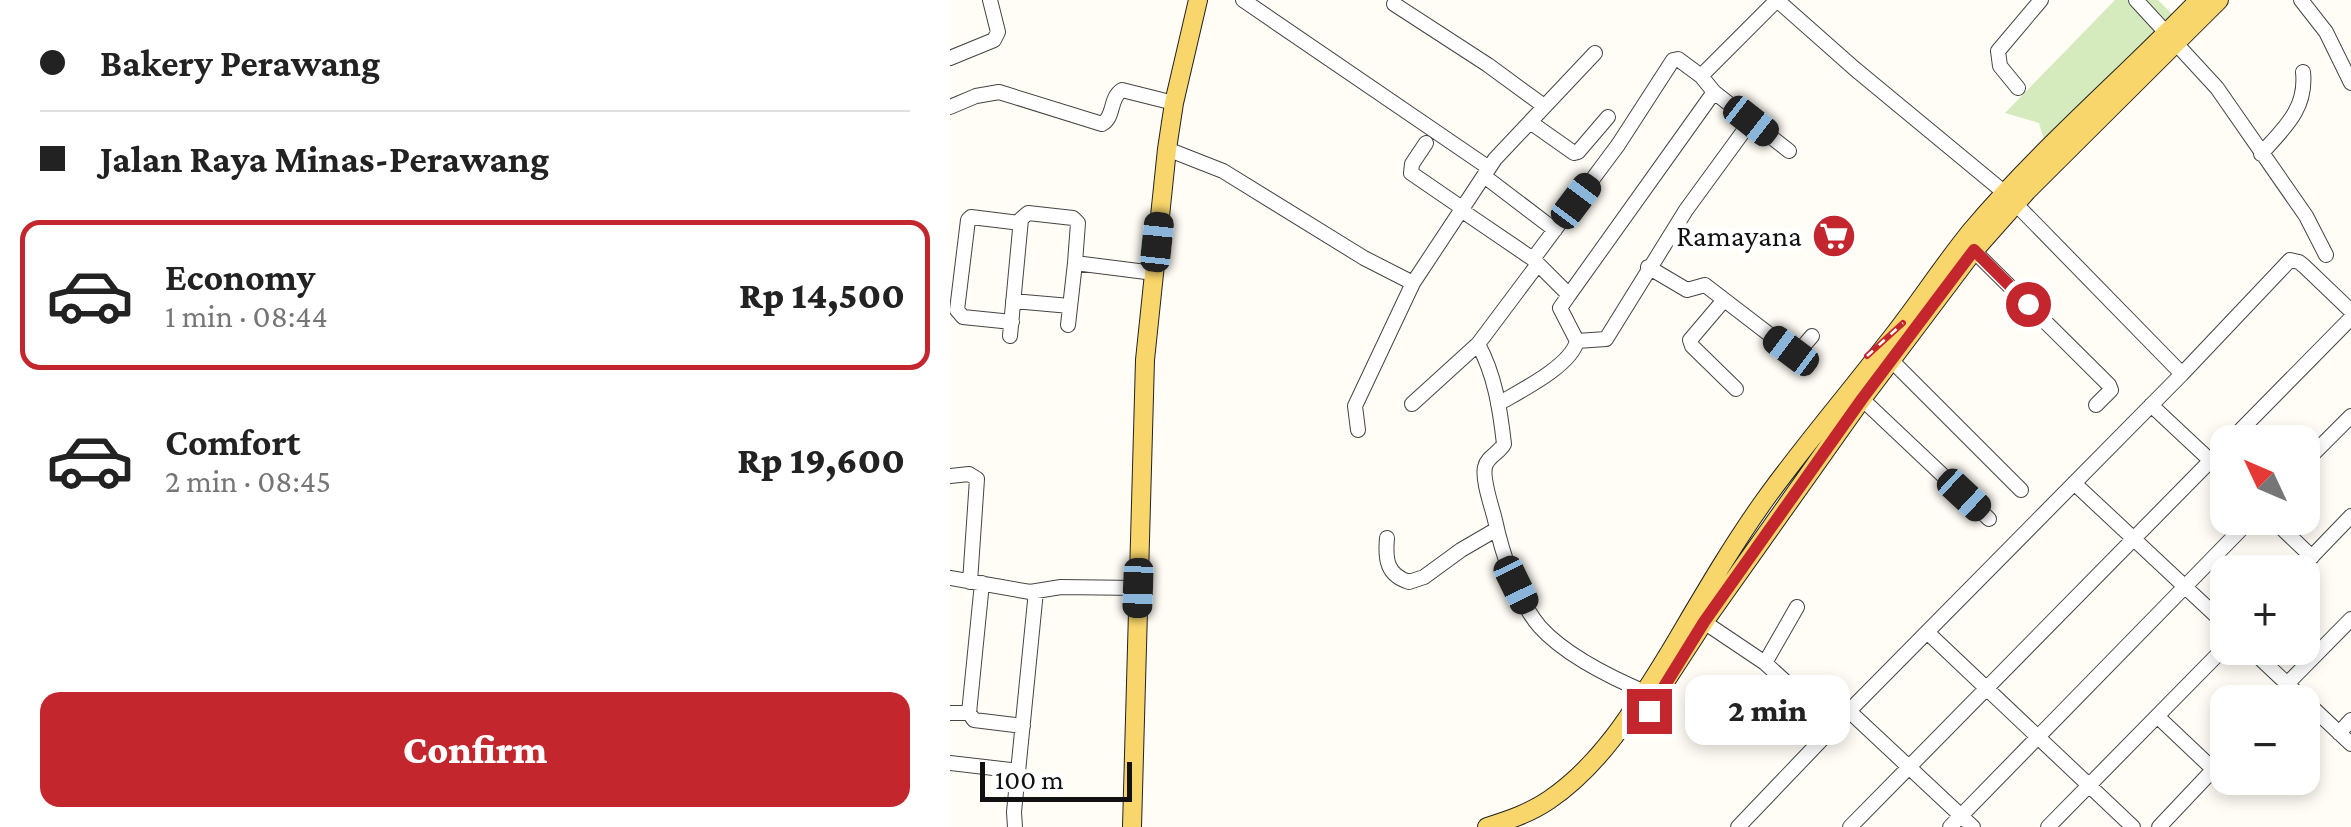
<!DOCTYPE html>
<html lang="en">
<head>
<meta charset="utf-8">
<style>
	body { margin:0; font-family:"Crimson Pro",serif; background:#f2f2f2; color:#222; height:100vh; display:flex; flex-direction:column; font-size:38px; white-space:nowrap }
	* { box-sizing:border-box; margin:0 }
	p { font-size:32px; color:#767676 }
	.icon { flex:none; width:55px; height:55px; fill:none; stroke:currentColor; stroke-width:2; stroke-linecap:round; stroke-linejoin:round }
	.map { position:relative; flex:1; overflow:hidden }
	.details { display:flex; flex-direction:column; background:#fff; width:950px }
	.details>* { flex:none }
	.hud { display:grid; align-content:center; height:220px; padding:0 40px; background:#fff }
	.needle { width:65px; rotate:314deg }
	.buttons { position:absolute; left:1260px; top:425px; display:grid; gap:20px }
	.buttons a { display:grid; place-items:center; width:110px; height:110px; border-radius:20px; background:#fff; box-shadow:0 5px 15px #0003; font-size:50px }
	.scale { position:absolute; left:30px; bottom:25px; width:152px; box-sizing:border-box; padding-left:10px; border:5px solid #111; border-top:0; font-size:28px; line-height:35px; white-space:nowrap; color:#111; -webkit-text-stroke:8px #fff; paint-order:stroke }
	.end { position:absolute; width:45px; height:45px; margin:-22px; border:12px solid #c4262e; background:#fff; box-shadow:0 0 0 5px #fff }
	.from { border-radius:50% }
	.bubble { position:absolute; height:70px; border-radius:20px; background:#fff; box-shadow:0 5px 15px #0003; font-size:32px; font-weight:800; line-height:70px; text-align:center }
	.car { position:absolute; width:30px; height:60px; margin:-30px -15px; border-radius:12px; box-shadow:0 0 8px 2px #0007; background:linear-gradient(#222 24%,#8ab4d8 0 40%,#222 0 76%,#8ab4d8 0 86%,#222 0) }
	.hud b { display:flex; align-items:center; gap:35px; height:95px; font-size:38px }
	.hud b+b { border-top:2px solid #e0e0e0 }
	.hud i { width:25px; height:25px; background:#222 }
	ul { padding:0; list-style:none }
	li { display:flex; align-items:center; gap:30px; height:150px; margin:0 20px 15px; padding:0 20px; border:5px solid transparent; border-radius:20px }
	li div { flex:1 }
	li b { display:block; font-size:38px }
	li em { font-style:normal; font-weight:800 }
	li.active { border-color:#c4262e }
	li>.icon { width:90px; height:90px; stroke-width:1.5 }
	.button { display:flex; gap:20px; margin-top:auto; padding:20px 40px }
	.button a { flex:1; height:115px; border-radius:20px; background:#c4262e; color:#fff; font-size:40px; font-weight:800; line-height:115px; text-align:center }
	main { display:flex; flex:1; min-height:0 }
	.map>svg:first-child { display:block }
</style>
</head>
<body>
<main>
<section class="details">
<div class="hud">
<b><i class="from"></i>Bakery Perawang</b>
<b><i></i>Jalan Raya Minas-Perawang</b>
</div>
<ul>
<li class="active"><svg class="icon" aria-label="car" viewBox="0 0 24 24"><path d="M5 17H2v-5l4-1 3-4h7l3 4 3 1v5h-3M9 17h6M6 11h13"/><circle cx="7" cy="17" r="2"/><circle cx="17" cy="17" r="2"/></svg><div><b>Economy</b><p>1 min · 08:44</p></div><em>Rp 14,500</em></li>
<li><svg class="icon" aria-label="car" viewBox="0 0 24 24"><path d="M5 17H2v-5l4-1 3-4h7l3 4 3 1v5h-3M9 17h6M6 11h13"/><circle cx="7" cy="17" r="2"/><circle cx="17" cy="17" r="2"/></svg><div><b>Comfort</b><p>2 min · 08:45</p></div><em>Rp 19,600</em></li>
</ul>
<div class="button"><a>Confirm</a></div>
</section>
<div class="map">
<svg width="1401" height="827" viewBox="0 0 1401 827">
	<rect width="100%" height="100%" fill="#fffdf5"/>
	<path fill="#d5ebbd" d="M 1165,0 L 1208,0 L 1231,23 L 1098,153 L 1089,123 L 1055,113 Z"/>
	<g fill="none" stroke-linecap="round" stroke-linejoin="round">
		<g stroke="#444" stroke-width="16">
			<path id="minor" d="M 293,0 L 539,168
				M 827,0 L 905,69 L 1055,193 L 1232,374 L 1340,260 L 1349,262 L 1354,266 L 1401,311
				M 1186,0 L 1267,88 L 1356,216 L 1376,255
				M 1351,0 L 1376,32 L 1401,83
				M 444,4 L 538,65 L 594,106
				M 0,58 L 44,40 L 48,32 L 40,0
				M 1068,88 L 1050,66 L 1048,51 L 1091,0
				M 764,92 L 839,151
				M 0,107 L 26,96 L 49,92 L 152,124 C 165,117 159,98 172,90 L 224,103
				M 580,122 L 624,153 L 628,152 L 658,117
				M 476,143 L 462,164 L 461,173 L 512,208
				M 217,149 L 273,171 L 414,258 L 463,283 L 545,159 L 645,53
				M 1311,154 C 1334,128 1357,109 1353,72
				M 534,176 L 605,230
				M 511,210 L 583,259 L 619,295 L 764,92 L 751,76 L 827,0
				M 1024,251 L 1159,385 L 1161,390 L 1146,405
				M 583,259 L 668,145 L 723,60 L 728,59 L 751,76
				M 698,267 L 737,290 L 755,285 L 841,351 L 850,350 L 862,336
				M 619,295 L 610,308 L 627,341 L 656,339 L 736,210 L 801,121
				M 774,300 L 740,340 L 742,346 L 786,389
				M 63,301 L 120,306
				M 62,322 L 13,317 L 7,310 L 18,220 L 21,217 L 70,223
				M 118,325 L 125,263
				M 60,336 L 71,219 L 78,213 L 123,218 L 128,223 L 125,263 L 204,273
				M 528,344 L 588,264
				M 941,360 L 1071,490
				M 912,399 L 1039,519
				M 462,404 L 528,344 C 545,375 550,409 554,444 C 549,453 537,457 535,467 C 532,480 542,507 545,520 C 552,553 568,602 590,627 C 617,657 666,680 702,695
				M 548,404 C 570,391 621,366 627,341
				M 1201,405 L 1278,477
				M 408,430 L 405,406 L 463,283
				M 1352,465 L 1401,416
				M 0,476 L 19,474 L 27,479 L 20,582
				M 1124,483 L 1278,627
				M 1321,518 L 1362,557
				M 437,538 C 435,560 437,575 459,582 L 474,577 L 511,550 L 547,529
				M 1347,572 L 1401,516
				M 0,578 L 80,592 L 111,587 L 188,588
				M 32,583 L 19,713 L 24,720 L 73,726
				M 754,622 L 815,663 L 862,706
				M 977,632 L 1183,827
				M 1299,648 L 1401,744
				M 815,663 L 847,607
				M 1337,684 L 1401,619
				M 1326,702 L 1340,687
				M 899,711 L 1023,827
				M 0,713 L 19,713
				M 1207,716 L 1263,769
				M 1389,733 L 1401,720
				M 0,763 L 69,771
				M 65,827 L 64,812 L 86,591
				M 788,827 L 899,711 L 1232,374
				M 900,827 L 1401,318
				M 1000,827 L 1302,518
				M 1098,827 L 1278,644
				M 1209,827 L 1278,754"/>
		</g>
		<g stroke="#222" stroke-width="20">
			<path id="major" d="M 685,728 L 754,622 L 912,399 L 1022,253 L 1077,191 L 1269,0
				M 182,827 L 195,360 L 217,149 L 224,103 L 248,0
				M 537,827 C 559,820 580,813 599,800 C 652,764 685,708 718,655 C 749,603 779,550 814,501 C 852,448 895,398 935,346 C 965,309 991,268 1021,231 C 1091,148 1174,78 1249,0"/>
		</g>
		<use href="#minor" stroke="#fff" stroke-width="14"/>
		<use href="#major" stroke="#f9d66b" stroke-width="18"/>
		<g stroke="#c4262e" stroke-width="6">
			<path id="rail" d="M 917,356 L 953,323"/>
		</g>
		<use href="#rail" stroke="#fff" stroke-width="2.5" stroke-dasharray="8" stroke-linecap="butt"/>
	</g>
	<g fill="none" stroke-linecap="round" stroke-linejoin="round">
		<path stroke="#c4262e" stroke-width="12" d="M 699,711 L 754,622 L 912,399 L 1024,250 L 1078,304"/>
	</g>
	<defs>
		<g id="supermarket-disc" transform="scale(2.25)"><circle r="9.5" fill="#c4262e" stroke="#fff"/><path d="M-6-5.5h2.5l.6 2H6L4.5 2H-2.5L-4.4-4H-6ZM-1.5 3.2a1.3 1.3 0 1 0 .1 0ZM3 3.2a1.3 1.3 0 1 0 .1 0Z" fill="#fff"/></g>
	</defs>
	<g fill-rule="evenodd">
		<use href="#supermarket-disc" x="884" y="236"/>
	</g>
	<g text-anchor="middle" stroke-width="10" stroke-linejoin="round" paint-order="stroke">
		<g font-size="30" fill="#111" stroke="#fff" text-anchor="end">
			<text x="852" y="246">Ramayana</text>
		</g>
	</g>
</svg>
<div class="buttons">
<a><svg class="needle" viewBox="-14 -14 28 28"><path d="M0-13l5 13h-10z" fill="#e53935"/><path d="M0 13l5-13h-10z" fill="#767676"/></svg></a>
<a>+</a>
<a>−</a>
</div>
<div class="scale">100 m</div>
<i class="end from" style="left:1078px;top:304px"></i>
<i class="end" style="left:699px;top:711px"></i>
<div class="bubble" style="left:735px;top:675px;width:165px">2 min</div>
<i class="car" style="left:801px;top:121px;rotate:128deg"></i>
<i class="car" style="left:626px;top:201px;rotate:37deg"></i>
<i class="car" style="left:207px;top:242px;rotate:6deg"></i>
<i class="car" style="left:841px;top:351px;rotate:307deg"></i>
<i class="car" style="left:1014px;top:495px;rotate:133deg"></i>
<i class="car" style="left:566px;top:585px;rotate:154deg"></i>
<i class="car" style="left:188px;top:588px;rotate:182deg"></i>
</div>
</main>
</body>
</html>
